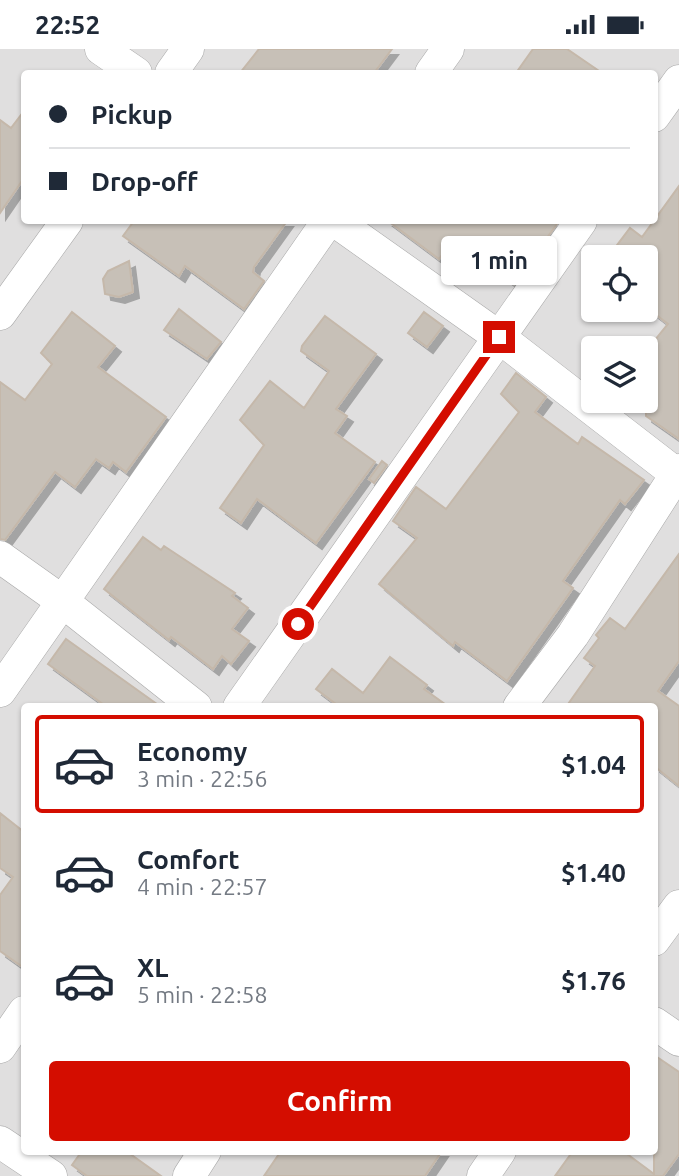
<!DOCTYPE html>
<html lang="en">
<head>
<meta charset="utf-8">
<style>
	body { margin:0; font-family:Ubuntu,sans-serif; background:#f6f6f7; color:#1f2937; height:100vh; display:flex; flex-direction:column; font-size:26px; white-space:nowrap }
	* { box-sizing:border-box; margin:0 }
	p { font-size:23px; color:#747a83 }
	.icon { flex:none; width:38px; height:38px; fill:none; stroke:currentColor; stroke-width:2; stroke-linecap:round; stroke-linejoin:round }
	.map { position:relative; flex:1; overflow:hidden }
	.details { position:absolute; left:21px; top:654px; width:637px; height:452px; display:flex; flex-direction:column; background:#fff; border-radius:7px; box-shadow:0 2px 5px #0004 }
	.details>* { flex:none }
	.guide { position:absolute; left:21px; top:21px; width:637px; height:154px; border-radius:7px; box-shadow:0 2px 5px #0004; display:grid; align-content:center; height:154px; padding:0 28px; background:#fff }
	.controls { position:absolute; left:581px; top:196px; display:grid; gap:14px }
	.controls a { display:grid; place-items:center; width:77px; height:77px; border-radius:7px; background:#fff; box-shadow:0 2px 5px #0004; font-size:35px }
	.end { position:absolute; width:32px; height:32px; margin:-16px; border:9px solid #d40d00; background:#fff; box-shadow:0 0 0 4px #fff }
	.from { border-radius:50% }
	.bubble { position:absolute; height:49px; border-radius:7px; background:#fff; box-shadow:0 2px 5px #0004; font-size:23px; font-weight:600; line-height:49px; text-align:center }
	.guide b { display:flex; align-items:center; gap:24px; height:66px; font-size:26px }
	.guide b+b { border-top:2px solid #e0e1e3 }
	.guide i { width:18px; height:18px; background:#1f2937 }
	ul { padding:12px 0 0; list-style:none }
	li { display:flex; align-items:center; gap:21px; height:98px; margin:0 14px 10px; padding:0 14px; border:4px solid transparent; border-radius:7px }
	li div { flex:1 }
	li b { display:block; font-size:26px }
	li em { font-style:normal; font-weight:600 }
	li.active { border-color:#d40d00 }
	li>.icon { width:63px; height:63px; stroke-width:1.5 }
	.action { display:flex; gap:14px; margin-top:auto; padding:14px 28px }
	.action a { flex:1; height:80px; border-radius:7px; background:#d40d00; color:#fff; font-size:28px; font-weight:600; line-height:80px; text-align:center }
	.status { display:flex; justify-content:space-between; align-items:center; height:49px; padding:0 35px; background:#fff; direction:ltr }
	.status svg { height:19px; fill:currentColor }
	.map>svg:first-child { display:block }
</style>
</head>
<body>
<div class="status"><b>22:52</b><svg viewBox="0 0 49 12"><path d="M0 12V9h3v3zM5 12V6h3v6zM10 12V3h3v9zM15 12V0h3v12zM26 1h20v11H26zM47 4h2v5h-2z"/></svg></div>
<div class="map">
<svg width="679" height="1127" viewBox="0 0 679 1127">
	<defs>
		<filter id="shadow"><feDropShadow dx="6" dy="6" stdDeviation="0" flood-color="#0004"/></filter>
	</defs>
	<rect width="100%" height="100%" fill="#f2f0e9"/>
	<path fill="#e0dfdf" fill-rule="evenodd" d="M 0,0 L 679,0 L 679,1127 L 0,1127 ZM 24,24 L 654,24 L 654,172 L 24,172 ZM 593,208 L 646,208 L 646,261 L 593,261 ZM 593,299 L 646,299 L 646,352 L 593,352 ZM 24,658 L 654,658 L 654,1102 L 24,1102 Z"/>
	<path fill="#c7c0b7" stroke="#c5b8aa" stroke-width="2" filter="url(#shadow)" d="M 259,0 L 392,0 L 374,24 L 240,24 Z
		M 533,0 L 567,0 L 602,24 L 516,24 Z
		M 24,62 L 24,129 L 0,164 L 0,71 L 11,79 Z
		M 679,137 L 679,390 L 646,367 L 646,302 L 668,275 L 646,258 L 646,208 L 608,208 L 630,179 L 642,188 Z
		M 134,172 L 287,172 L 254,218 L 253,223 L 264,232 L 244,260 L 185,217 L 179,227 L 123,187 Z
		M 388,172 L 559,172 L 514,235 L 486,214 L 483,219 L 450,195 L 439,210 Z
		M 129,212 L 133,243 L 119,248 L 105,245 L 103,230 L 108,222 Z
		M 179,260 L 221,293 L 207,310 L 164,281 Z
		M 72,263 L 115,297 L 98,318 L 166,368 L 126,423 L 113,413 L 109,419 L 96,410 L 75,438 L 55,423 L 5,491 L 0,490 L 0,333 L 25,351 L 52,315 L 41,304 Z
		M 424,263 L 443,277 L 427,298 L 408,284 Z
		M 325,267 L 376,305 L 336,360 L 347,367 L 335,384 L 375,413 L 316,494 L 257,450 L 241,474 L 220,459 L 264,396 L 240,371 L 270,332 L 304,359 L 329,322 L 301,302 L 302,297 Z
		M 516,324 L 546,348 L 535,363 L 578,395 L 582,388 L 644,431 L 625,455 L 620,451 L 563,532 L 573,539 L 507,632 L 455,593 L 453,597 L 379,535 L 417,489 L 393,472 L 416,438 L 446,460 L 519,363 L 501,345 Z
		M 382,412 L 387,416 L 374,434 L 369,430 Z
		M 143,488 L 161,501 L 164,497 L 235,544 L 232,547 L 248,559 L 232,580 L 249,592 L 231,615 L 222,607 L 213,620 L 171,588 L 169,591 L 104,540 Z
		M 679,505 L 679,612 L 658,642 L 679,657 L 679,737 L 654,717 L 654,658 L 566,658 L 595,617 L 584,609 L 599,589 L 596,586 L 610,569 L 625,580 Z
		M 66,590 L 161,658 L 107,658 L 48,615 Z
		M 390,608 L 427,636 L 424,640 L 449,658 L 340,658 L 316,640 L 332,620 L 363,644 Z
		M 0,764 L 24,783 L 24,919 L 0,902 L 0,846 L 13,828 L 0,819 Z
		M 654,1006 L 679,1023 L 679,1105 L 663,1127 L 555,1127 L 573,1102 L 623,1102 L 654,1125 Z
		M 82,1102 L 126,1102 L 161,1127 L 87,1127 L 72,1116 Z
		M 281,1102 L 442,1102 L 425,1127 L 264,1127 Z"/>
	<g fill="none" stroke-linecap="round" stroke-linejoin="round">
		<g stroke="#a9a9a9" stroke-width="33">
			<path id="minor" d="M 101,0 L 136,24
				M 171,24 L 188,0
				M 431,24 L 448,0
				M 654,67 L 679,32
				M 335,172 L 499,288 L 679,427
				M 0,265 L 67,172
				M 0,508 L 62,552 L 196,658
				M 0,642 L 328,172
				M 239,658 L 581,172
				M 519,658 L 573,586 L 679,421
				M 654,891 L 679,857
				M 654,974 L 679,991
				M 0,998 L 24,963
				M 0,1093 L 51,1127
				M 189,1127 L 205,1102
				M 483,1127 L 500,1102"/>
		</g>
		<use href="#minor" stroke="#fff" stroke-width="32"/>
	</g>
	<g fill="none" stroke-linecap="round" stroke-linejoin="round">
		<path stroke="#d40d00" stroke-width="9" d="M 298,575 L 499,288"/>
	</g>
</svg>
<div class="controls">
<a><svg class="icon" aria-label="locate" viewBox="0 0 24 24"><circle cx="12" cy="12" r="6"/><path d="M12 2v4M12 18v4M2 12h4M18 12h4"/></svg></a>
<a><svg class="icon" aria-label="layers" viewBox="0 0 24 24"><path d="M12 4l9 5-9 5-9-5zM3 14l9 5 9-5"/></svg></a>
</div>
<i class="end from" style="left:298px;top:575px"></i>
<i class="end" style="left:499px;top:288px"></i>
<div class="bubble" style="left:441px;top:187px;width:116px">1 min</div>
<div class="guide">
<b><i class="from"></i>Pickup</b>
<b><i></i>Drop-off</b>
</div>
<section class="details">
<ul>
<li class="active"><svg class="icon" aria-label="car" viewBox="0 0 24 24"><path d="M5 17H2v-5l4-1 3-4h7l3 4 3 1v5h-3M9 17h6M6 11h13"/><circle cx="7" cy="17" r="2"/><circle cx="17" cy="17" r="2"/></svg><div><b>Economy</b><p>3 min · 22:56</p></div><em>$1.04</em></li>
<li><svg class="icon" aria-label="car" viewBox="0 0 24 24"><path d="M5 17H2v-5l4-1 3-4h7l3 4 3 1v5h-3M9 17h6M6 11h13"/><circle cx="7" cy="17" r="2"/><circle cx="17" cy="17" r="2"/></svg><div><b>Comfort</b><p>4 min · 22:57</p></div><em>$1.40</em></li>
<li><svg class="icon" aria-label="car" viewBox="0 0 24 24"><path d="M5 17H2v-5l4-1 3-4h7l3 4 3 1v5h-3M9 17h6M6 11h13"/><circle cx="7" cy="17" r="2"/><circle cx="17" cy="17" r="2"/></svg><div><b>XL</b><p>5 min · 22:58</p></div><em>$1.76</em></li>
</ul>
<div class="action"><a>Confirm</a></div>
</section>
</div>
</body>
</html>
